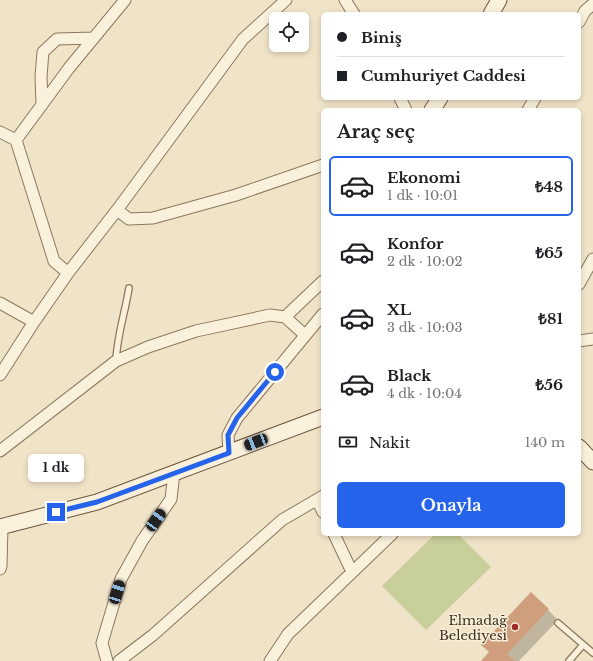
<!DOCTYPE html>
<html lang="tr">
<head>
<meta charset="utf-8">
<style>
	body { margin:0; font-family:"Libre Baskerville",serif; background:#f6f6f6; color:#202124; height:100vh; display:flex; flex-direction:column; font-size:15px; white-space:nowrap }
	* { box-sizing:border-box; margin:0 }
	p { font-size:13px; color:#757577 }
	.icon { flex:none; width:22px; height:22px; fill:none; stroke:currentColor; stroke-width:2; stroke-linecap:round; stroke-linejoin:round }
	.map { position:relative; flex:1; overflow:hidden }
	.drawer { position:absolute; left:321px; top:108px; width:260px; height:428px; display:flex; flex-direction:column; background:#fff; border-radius:6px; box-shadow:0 2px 6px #0003 }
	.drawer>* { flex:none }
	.banner { position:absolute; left:321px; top:12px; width:260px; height:88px; border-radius:6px; box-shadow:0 2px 6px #0003; display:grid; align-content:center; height:88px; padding:0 16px; background:#fff }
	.buttons { position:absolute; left:269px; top:12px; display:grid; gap:8px }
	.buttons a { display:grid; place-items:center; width:40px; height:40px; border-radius:6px; background:#fff; box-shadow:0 2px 6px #0003; font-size:20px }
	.end { position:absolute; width:18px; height:18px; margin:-9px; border:5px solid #2563eb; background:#fff; box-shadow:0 0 0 2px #fff }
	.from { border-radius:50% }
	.bubble { position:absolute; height:28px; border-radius:6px; background:#fff; box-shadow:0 2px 6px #0003; font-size:13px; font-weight:800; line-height:28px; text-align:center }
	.car { position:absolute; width:12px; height:24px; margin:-12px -6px; border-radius:5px; box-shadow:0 0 3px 1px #0007; background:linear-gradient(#222 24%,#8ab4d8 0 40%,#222 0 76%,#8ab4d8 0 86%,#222 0) }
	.banner b { display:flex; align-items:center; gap:14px; height:38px; font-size:15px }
	.banner b+b { border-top:1px solid #e0e0e0 }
	.banner i { width:10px; height:10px; background:#202124 }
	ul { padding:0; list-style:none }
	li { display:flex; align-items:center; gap:12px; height:60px; margin:0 8px 6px; padding:0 8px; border:2px solid transparent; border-radius:6px }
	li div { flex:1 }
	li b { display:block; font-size:15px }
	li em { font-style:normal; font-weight:800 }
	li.active { border-color:#2563eb }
	li>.icon { width:36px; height:36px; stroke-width:1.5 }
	h2 { padding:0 16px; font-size:18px; line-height:48px }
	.pay { display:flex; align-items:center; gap:10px; height:44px; padding:0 16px; font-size:15px }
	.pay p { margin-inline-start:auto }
	.primary-button { display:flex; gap:8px; margin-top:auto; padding:8px 16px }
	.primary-button a { flex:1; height:46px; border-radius:6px; background:#2563eb; color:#fff; font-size:16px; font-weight:800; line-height:46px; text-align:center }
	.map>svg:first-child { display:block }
</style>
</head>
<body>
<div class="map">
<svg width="593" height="661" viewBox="0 0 593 661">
	<rect width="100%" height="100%" fill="#f0e4c8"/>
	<path fill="#c9cf9b" d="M 435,534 L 458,534 L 491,567 L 426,630 L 382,586 Z"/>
	<path fill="#0003" d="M 548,610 L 558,620 L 519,661 L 482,661 L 490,653 Z"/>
	<path fill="#cf9f7d" d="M 531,592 L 549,609 L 507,654 L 515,661 L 481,661 L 489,652 L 481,645 Z"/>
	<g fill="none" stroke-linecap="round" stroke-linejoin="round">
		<g stroke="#8d765c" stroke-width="8">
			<path id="lane" d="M 116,361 C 117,336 125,313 129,288
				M 558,623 L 593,653
				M 569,661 L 583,645"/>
		</g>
		<g stroke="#8d765c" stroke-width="13">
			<path id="street" d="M 345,0 L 354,14
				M 579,22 L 585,11 L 593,4
				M 400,98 L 406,110
				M 42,105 L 41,76 L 43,52 L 57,39 L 94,38
				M 528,110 L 535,98
				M 0,132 L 16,140 L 69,68 L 125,0
				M 16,140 L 54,261 L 68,273
				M 117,210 L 129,219 L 153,218 L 236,195 L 323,165
				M 579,284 L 593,259
				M 0,303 L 34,322
				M 285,317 L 323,281
				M 579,341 L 593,339
				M 0,375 L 34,322 L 68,273 L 117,210 L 243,39 L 286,0
				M 0,451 L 116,361 L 148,347 L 196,331 L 270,315 L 285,317 L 305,335
				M 229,453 L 228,435 L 237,418 L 323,314
				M 317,500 L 323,512
				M 334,534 L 352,572
				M 0,569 L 1,566 L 2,527
				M 107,661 L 102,643 L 121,579 L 142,541 L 171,499 L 174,473
				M 119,661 L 153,635 L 282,520 L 323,496
				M 270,661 L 288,634 L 392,534"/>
		</g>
		<g stroke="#6f573f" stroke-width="17">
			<path id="secondary" d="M 491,14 L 499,0
				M 432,110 L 440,98
				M 579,447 L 593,462
				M 0,527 L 97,502 L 323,417"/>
		</g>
		<use href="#lane" stroke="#faf1dc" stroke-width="5.5"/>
		<use href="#street" stroke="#faf1dc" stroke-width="11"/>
		<use href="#secondary" stroke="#faf1dc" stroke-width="15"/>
	</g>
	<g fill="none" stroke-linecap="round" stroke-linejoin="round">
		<path stroke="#2563eb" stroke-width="5" d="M 56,512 L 97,502 L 229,453 L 228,435 L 237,418 L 275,372"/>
	</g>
	<circle fill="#9e2a2b" stroke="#f7eed8" stroke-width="1.5" cx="515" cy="627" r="4"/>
	<g text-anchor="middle" stroke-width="3" stroke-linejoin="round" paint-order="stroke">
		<g font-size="13" fill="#3d2e20" stroke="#f7eed8" text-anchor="end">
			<text x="507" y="625">Elmadağ<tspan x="507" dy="15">Belediyesi</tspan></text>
		</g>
	</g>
</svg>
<div class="buttons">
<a><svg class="icon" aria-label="locate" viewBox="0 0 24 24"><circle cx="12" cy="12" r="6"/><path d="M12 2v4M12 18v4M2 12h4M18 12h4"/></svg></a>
</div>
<i class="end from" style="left:275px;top:372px"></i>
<i class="end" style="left:56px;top:512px"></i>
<div class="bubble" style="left:28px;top:454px;width:56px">1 dk</div>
<i class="car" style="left:256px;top:442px;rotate:249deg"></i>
<i class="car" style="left:156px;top:520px;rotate:35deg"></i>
<i class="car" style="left:117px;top:592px;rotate:17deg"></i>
<div class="banner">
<b><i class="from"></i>Biniş</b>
<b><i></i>Cumhuriyet Caddesi</b>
</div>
<section class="drawer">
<h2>Araç seç</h2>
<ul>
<li class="active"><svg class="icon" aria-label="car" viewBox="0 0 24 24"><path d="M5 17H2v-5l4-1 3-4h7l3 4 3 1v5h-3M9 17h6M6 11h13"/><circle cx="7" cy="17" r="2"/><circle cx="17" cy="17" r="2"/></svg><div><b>Ekonomi</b><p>1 dk · 10:01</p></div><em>₺48</em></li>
<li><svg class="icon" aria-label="car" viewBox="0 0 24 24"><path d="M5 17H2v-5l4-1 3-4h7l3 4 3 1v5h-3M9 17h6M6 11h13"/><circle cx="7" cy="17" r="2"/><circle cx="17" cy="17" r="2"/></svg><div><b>Konfor</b><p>2 dk · 10:02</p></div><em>₺65</em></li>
<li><svg class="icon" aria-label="car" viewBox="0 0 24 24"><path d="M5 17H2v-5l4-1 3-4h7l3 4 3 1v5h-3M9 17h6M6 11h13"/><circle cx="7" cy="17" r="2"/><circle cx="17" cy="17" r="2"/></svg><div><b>XL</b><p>3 dk · 10:03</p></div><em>₺81</em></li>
<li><svg class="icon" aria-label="car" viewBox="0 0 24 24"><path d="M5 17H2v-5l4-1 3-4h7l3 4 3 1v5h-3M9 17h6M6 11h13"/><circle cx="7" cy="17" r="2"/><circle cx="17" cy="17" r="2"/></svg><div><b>Black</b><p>4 dk · 10:04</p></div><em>₺56</em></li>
</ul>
<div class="pay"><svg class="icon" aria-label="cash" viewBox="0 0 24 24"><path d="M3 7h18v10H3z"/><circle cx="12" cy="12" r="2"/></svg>Nakit<p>140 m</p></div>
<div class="primary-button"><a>Onayla</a></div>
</section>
</div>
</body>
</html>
